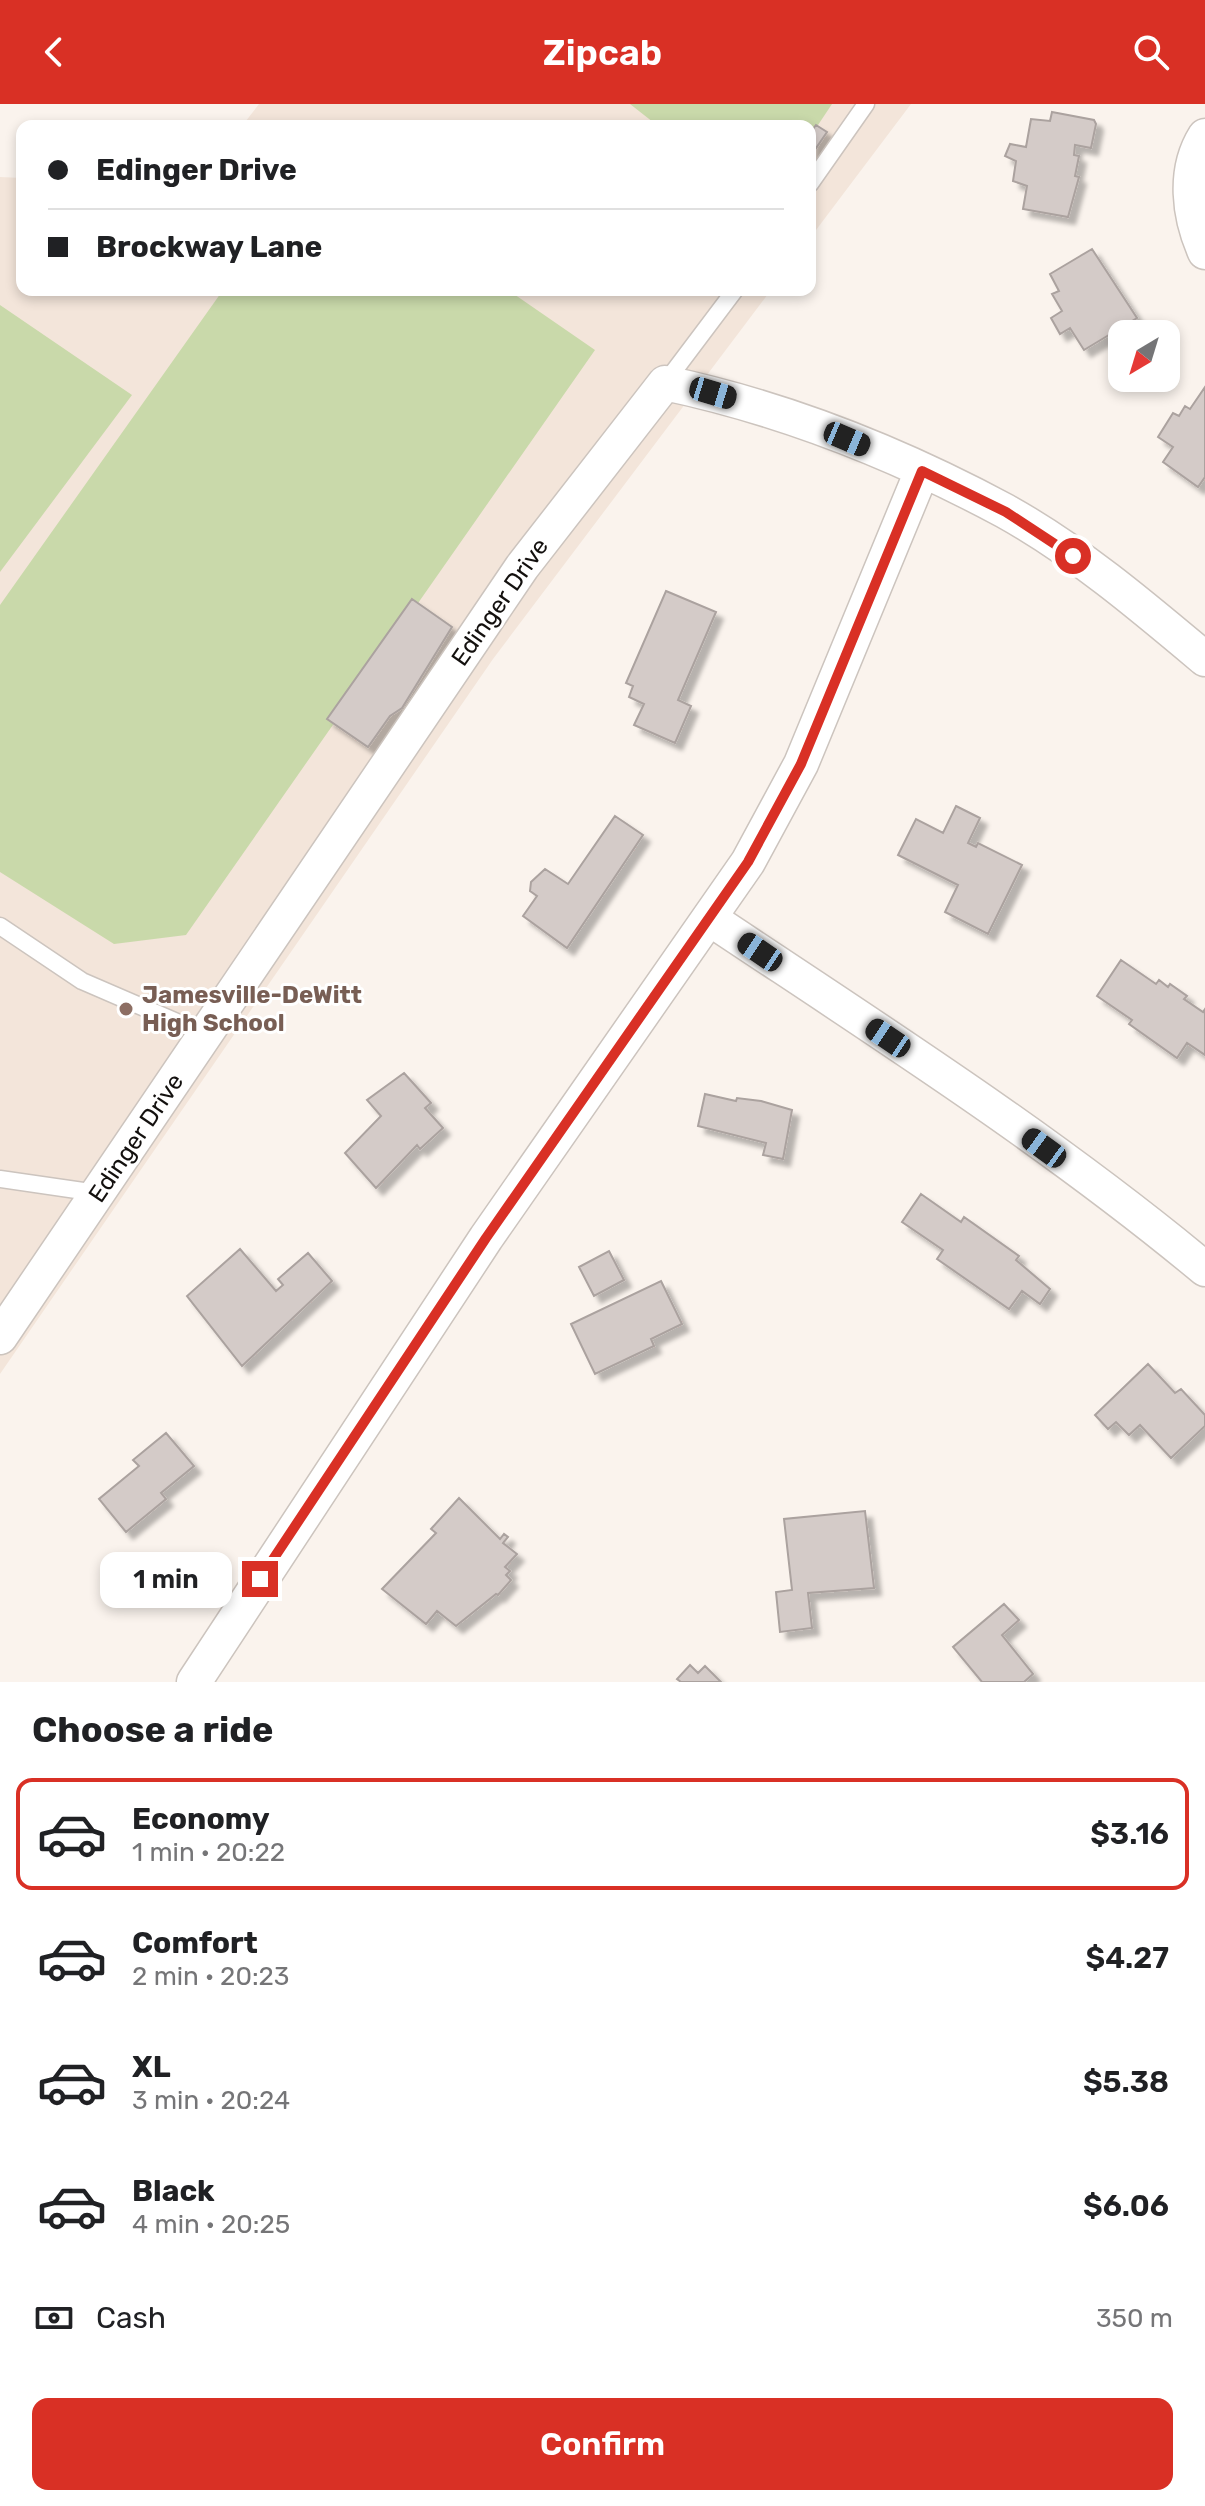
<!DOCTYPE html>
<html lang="en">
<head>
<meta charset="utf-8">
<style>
	body { margin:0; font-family:Rubik,sans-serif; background:#f2f2f2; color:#202124; height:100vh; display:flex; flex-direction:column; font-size:30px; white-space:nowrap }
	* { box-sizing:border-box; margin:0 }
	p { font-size:26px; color:#757577 }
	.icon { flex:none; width:44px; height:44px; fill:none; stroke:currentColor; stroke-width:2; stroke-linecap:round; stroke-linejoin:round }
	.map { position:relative; height:1578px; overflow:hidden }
	.side { display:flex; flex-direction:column; background:#fff; flex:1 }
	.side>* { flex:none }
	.hud { position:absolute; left:16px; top:16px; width:800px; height:176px; border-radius:16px; box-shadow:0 4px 12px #0003; display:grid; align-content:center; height:176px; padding:0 32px; background:#fff }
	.needle { width:52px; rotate:218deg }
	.buttons { position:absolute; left:1108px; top:216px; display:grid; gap:16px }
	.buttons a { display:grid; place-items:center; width:72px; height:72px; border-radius:16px; background:#fff; box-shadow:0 4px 12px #0003; font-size:40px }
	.end { position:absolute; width:36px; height:36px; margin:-18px; border:10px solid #d93025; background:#fff; box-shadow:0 0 0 4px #fff }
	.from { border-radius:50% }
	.bubble { position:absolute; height:56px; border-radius:16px; background:#fff; box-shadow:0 4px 12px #0003; font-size:26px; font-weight:600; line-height:56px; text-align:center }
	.car { position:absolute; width:24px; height:48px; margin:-24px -12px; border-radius:10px; box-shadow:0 0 6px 2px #0007; background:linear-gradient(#222 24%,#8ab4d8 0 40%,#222 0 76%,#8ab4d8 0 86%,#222 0) }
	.hud b { display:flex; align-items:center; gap:28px; height:76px; font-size:30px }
	.hud b+b { border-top:2px solid #e0e0e0 }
	.hud i { width:20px; height:20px; background:#202124 }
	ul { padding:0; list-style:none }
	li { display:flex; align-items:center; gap:24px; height:112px; margin:0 16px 12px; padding:0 16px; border:4px solid transparent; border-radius:16px }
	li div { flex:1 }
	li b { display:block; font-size:30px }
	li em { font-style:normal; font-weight:600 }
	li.selected { border-color:#d93025 }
	li>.icon { width:72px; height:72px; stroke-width:1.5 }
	h2 { padding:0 32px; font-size:36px; line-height:96px }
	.pay { display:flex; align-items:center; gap:20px; height:88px; padding:0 32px; font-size:30px }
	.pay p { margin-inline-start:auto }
	.cta { display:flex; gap:16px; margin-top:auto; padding:16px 32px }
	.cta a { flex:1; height:92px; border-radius:16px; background:#d93025; color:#fff; font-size:32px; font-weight:600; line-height:92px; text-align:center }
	header { display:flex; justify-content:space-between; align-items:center; height:104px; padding:0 32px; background:#d93025; color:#fff; font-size:36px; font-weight:600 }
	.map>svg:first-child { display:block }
</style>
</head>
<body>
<header><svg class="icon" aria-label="back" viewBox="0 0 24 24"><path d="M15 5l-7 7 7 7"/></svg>Zipcab<svg class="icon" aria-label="search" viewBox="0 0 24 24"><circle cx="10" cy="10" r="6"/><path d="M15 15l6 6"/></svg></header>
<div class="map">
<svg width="1205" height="1578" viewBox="0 0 1205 1578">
	<defs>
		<filter id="shadow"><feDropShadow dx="7" dy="7" stdDeviation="2" flood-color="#0004"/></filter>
	</defs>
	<rect width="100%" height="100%" fill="#faf3ed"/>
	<path fill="#f3e5da" d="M 259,0 L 911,0 L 810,134 L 810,22 L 242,22 Z
		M 0,73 L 22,74 L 22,186 L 771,186 L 493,555 L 0,1270 Z"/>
	<path fill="#c9d9aa" d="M 630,0 L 832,0 L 810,33 L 810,22 L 658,22 Z
		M 223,186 L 508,186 L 595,246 L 186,831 L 114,840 L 0,768 L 0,501 Z
		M 0,201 L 132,291 L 0,468 Z"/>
	<path fill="#d4cbc8" stroke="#aba29f" stroke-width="2" filter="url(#shadow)" d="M 1052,8 L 1094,16 L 1096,20 L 1091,44 L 1075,41 L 1074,51 L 1079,52 L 1075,72 L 1079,73 L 1068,113 L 1023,105 L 1027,82 L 1013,77 L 1016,57 L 1005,52 L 1010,40 L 1026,43 L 1031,15 L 1050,17 Z
		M 816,21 L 827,28 L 810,53 L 810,29 Z
		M 1092,145 L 1137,214 L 1084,246 L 1070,224 L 1060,230 L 1051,214 L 1062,207 L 1052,190 L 1059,187 L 1050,170 Z
		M 1205,283 L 1205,373 L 1198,383 L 1163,358 L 1173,343 L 1158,333 L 1173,309 L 1179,312 L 1185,302 L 1190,305 Z
		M 666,487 L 716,508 L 678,596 L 691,602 L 675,639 L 634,621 L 644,600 L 629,593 L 633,582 L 626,579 Z
		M 412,495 L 452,523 L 402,604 L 390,612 L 368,643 L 327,615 Z
		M 956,702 L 980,714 L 968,739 L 976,743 L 978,739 L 1022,761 L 988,830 L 945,808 L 958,781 L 898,751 L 916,715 L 943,729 Z
		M 615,712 L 643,731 L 567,844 L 523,812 L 537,792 L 530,787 L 531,778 L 545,765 L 568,780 Z
		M 1121,856 L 1156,880 L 1159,876 L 1168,883 L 1170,880 L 1187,892 L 1184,895 L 1203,908 L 1205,905 L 1205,951 L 1187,939 L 1177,954 L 1129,920 L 1132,916 L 1097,892 Z
		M 404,969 L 431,999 L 425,1004 L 443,1024 L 420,1045 L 417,1041 L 376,1084 L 345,1049 L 381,1012 L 367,996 Z
		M 705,990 L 736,997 L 737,994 L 761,997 L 792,1006 L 783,1055 L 763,1051 L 766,1039 L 698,1022 Z
		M 921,1090 L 961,1118 L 964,1113 L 1019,1152 L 1016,1156 L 1050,1185 L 1040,1200 L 1022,1187 L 1009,1205 L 937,1155 L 943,1146 L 902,1118 Z
		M 240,1145 L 276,1187 L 283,1181 L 278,1175 L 308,1149 L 332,1177 L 242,1262 L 187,1192 Z
		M 609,1147 L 624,1176 L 594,1192 L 579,1163 Z
		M 661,1177 L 682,1220 L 651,1235 L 654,1242 L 595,1270 L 571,1220 Z
		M 1148,1260 L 1175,1289 L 1181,1285 L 1205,1311 L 1205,1322 L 1171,1354 L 1140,1321 L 1129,1331 L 1116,1318 L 1108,1325 L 1095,1311 Z
		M 166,1329 L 194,1362 L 161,1389 L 166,1395 L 126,1428 L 99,1395 L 139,1362 L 133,1356 Z
		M 459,1394 L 500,1435 L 504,1430 L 508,1433 L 503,1439 L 517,1450 L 505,1463 L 510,1467 L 506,1471 L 511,1476 L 498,1491 L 496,1490 L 456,1522 L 437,1507 L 426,1520 L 382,1485 L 436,1429 L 431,1425 Z
		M 865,1407 L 874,1484 L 808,1489 L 812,1524 L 780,1528 L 776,1488 L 792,1486 L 784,1415 Z
		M 1004,1500 L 1019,1516 L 1002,1531 L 1033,1570 L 1024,1578 L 982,1578 L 953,1543 Z
		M 690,1561 L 698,1569 L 705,1562 L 721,1578 L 681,1578 L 677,1575 Z"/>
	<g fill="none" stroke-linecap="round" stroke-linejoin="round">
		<g stroke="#ccc4be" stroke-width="19">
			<path id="lane" d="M 810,80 L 866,0
				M 665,279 L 735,186
				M 0,822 L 82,877 L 207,931
				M 0,1075 L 97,1089"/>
		</g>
		<g stroke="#ccc4be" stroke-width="37">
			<path id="street" d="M 1205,32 C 1183,67 1189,112 1205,148
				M 709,814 C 877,926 1050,1036 1205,1165
				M 0,1233 L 522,463 L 665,279 C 783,304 899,350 1005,407 C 1077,447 1142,502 1205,555
				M 194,1578 L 486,1134 L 748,758 L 801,660 L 922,367"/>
		</g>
		<use href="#lane" stroke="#fff" stroke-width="16"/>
		<use href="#street" stroke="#fff" stroke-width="34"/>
	</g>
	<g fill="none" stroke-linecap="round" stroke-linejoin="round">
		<path stroke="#d93025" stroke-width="10" d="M 260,1475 L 486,1134 L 748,758 L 801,660 L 922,367 L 1006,408 L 1073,452"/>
	</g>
	<circle fill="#8d6e63" stroke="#fff" stroke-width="3" cx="126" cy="905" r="8"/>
	<g text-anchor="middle" stroke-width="6" stroke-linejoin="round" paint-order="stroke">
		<g font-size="24" fill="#13100e" stroke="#fff">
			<text transform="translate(500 498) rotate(-55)" y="8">Edinger Drive</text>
			<text transform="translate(136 1034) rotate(-56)" y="8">Edinger Drive</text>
		</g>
		<g font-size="24" font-weight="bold" fill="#785e54" stroke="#fff" text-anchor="start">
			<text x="142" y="899">Jamesville-DeWitt<tspan x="142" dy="28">High School</tspan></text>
		</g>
	</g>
</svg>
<div class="buttons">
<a><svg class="needle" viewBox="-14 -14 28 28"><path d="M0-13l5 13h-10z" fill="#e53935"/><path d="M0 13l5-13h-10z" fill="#757577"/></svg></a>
</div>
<i class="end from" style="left:1073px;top:452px"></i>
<i class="end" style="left:260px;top:1475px"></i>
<div class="bubble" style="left:100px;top:1448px;width:132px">1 min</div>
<i class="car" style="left:713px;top:289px;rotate:107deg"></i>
<i class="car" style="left:847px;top:335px;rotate:113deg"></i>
<i class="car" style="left:760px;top:848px;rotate:304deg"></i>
<i class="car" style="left:888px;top:934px;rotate:304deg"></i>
<i class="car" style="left:1044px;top:1044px;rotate:306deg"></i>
<div class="hud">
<b><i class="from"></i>Edinger Drive</b>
<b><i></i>Brockway Lane</b>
</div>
</div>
<section class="side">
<h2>Choose a ride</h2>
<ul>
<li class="selected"><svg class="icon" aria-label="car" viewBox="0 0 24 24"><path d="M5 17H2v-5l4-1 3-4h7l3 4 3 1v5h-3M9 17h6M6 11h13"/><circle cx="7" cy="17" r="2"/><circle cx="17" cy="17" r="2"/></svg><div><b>Economy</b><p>1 min · 20:22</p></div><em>$3.16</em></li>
<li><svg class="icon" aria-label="car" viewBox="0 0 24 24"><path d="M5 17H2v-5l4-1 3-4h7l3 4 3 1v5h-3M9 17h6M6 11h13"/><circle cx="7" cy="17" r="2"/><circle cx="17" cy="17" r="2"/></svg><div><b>Comfort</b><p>2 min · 20:23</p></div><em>$4.27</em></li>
<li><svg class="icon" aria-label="car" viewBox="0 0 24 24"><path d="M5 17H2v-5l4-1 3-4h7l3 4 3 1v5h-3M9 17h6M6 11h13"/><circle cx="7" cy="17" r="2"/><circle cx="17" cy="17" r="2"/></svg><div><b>XL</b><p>3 min · 20:24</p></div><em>$5.38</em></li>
<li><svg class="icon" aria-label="car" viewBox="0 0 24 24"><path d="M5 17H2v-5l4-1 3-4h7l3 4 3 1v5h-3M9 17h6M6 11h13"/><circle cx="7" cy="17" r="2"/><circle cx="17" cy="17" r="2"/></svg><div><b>Black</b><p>4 min · 20:25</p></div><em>$6.06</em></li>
</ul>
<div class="pay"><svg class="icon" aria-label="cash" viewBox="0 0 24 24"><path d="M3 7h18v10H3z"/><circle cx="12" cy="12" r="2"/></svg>Cash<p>350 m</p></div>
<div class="cta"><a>Confirm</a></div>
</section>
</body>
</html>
